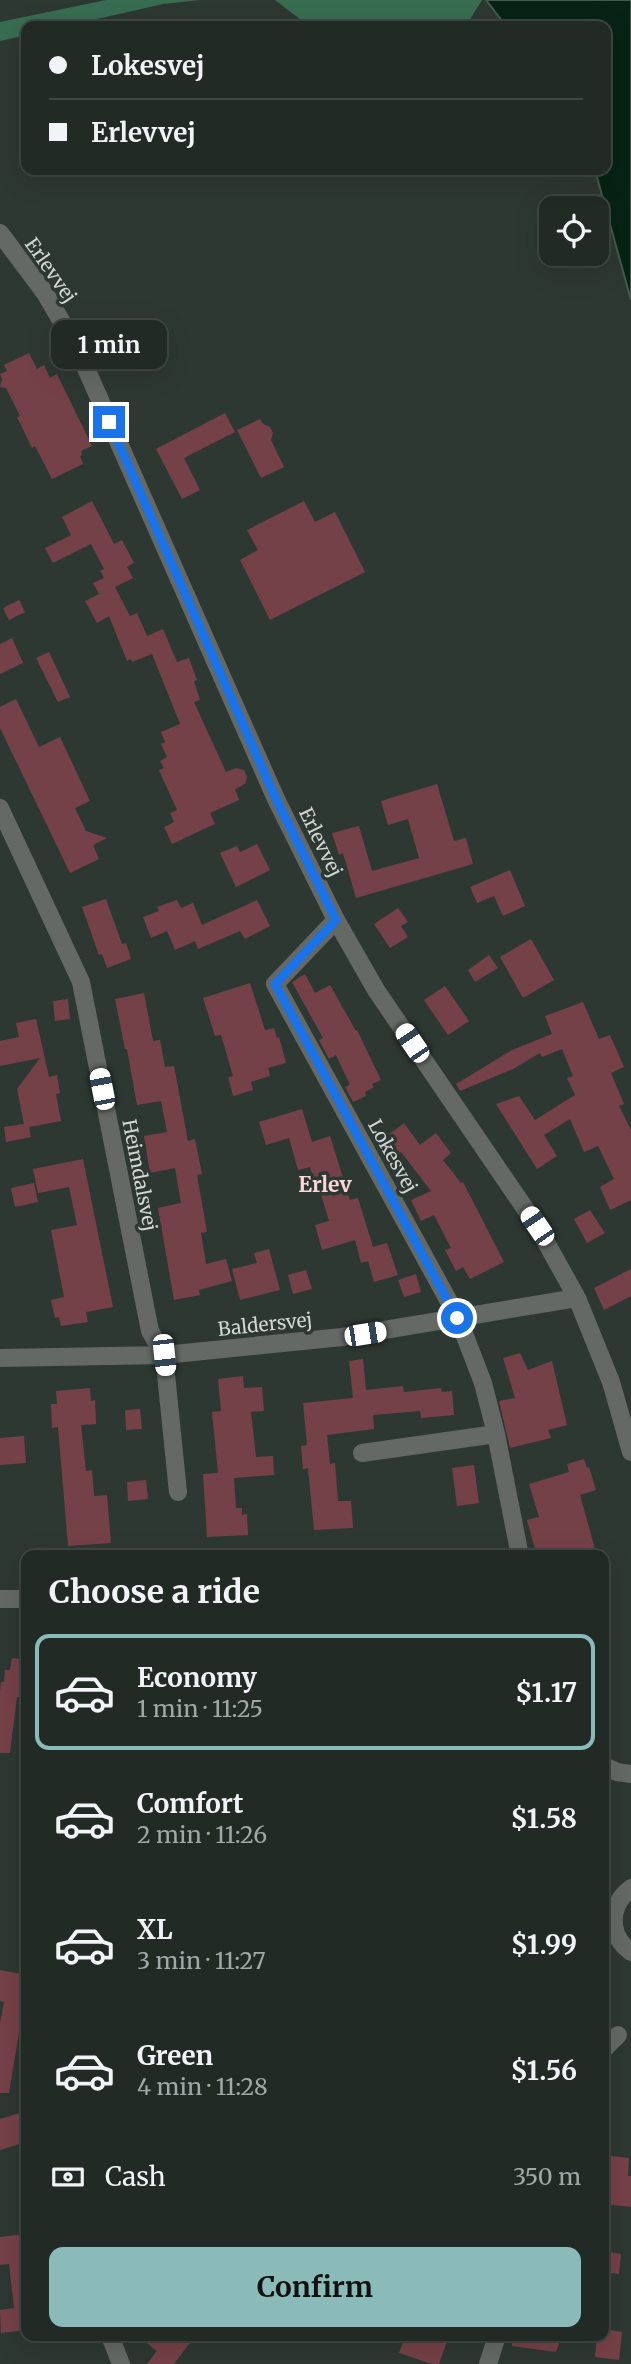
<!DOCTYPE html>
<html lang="en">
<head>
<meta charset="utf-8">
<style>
	body { margin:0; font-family:Merriweather,serif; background:#2e3632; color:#f1f3f6; height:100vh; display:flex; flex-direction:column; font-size:26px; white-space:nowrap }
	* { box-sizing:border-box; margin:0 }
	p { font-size:23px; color:#a2a7a7 }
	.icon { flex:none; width:38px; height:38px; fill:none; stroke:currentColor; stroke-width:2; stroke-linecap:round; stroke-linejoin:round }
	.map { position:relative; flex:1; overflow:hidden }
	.panel { position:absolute; left:21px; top:1550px; width:588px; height:791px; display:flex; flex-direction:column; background:#222a26; border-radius:14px; box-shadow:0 7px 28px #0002,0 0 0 2px #3f4643 }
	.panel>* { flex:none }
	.guide { position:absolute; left:21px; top:21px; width:590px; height:154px; border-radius:14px; box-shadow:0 7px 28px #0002,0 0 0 2px #3f4643; display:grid; align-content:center; height:154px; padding:0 28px; background:#222a26 }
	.buttons { position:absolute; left:539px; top:196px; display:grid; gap:14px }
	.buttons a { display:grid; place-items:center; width:70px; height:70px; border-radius:14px; background:#222a26; box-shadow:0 7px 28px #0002,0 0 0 2px #3f4643; font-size:35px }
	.end { position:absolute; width:32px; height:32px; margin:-16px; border:9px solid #1a73e8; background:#fff; box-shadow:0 0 0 4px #fff }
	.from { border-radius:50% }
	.bubble { position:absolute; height:49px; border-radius:14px; background:#222a26; box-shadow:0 7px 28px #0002,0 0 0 2px #3f4643; font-size:23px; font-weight:700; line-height:49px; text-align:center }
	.car { position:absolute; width:21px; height:42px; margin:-21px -10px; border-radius:9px; box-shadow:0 0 5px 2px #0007; background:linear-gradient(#fff 24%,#345 0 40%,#fff 0 76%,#345 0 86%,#fff 0) }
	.guide b { display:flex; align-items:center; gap:24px; height:66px; font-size:26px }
	.guide b+b { border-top:2px solid #3f4643 }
	.guide i { width:18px; height:18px; background:#f1f3f6 }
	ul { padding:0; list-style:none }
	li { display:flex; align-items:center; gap:21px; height:116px; margin:0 14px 10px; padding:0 14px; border:4px solid transparent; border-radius:14px }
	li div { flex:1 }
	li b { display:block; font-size:26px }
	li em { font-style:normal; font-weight:700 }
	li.on { border-color:#8bbbb9 }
	li>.icon { width:63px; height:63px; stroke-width:1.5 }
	h2 { padding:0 28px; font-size:32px; line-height:84px }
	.pay { display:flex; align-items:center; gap:18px; height:77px; padding:0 28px; font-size:26px }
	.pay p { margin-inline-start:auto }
	.primary-button { display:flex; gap:14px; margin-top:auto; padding:14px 28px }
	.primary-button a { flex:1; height:80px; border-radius:14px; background:#8bbbb9; color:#111; font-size:28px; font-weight:700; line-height:80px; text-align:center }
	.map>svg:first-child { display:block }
</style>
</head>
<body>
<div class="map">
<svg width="631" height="2364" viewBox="0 0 631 2364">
	<rect width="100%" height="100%" fill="#2e3832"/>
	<path fill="#386d51" d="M 106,0 L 200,0 L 163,4 L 66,26 L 26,26 L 26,35 L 0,41 L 0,22 Z
		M 275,0 L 482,0 L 466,26 L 309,26 Z"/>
	<path fill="#062315" stroke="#43594e" stroke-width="2" d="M 486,0 L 631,0 L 631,300 L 595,170 L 606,170 L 606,26 L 506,26 Z"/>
	<path fill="#754148" d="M 29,353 L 37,369 L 44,365 L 50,378 L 57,374 L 92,446 L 81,451 L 82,455 L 80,456 L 83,464 L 52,479 L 35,446 L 32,448 L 17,417 L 20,416 L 6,388 L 0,387 L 2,379 L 0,374 L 7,371 L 4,365 Z
		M 225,413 L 235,432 L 184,458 L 200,490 L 182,499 L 156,449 Z
		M 260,419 L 263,424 L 270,427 L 273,433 L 271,440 L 284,467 L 261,478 L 237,430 Z
		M 92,501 L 114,544 L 122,540 L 134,563 L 127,567 L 133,578 L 115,587 L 130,616 L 137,613 L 147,636 L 163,629 L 177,662 L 189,658 L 197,680 L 194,681 L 200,700 L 194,702 L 226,772 L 236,768 L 244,770 L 247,777 L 245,784 L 235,789 L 239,800 L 210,813 L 215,824 L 172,844 L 164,827 L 174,822 L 170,813 L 177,810 L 159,770 L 164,768 L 160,761 L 167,757 L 161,744 L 165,742 L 161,732 L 180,724 L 152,654 L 132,662 L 131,659 L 127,661 L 109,616 L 97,623 L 85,601 L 99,594 L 93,583 L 104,578 L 100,571 L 104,569 L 91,544 L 53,563 L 45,548 L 71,535 L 62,517 Z
		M 304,501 L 315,522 L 335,512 L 365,572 L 270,620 L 240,560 L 258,550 L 247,530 Z
		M 19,600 L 25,612 L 9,620 L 3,608 Z
		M 12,638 L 23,663 L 0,674 L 0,644 Z
		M 49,652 L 70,697 L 58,702 L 36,658 Z
		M 16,699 L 39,747 L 60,737 L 90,801 L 75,808 L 86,831 L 107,838 L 93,845 L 99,859 L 70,873 L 0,728 L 0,707 Z
		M 437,784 L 454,841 L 466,838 L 473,864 L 356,898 L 343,853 L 339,855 L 332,833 L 359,826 L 372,871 L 419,858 L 408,819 L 388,825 L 381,801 Z
		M 257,844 L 270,870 L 236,887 L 220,853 L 237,846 L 240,852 Z
		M 510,870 L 525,906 L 503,916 L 494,896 L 477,903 L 470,887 Z
		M 106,899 L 122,944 L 126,943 L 131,959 L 107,968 L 102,954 L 99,955 L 82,907 Z
		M 177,900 L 181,908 L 193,903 L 202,925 L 257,900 L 270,926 L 245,939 L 240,931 L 198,949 L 195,941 L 175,950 L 167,931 L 151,938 L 143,917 L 159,911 L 157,907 Z
		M 398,908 L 408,922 L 401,926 L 408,937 L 390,948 L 374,924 Z
		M 531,939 L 554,980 L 523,998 L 500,957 Z
		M 489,955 L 498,968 L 475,982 L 468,970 Z
		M 305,974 L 315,993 L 330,985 L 356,1031 L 357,1030 L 381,1080 L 372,1084 L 374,1087 L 365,1092 L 366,1096 L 353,1102 L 345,1087 L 350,1085 L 336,1055 L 329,1059 L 319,1040 L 323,1038 L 292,982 Z
		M 250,983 L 265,1030 L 274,1028 L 277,1038 L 279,1037 L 286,1063 L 268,1068 L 270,1076 L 251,1082 L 253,1090 L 233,1096 L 228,1077 L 233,1076 L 221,1035 L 215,1036 L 203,998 Z
		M 445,986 L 469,1021 L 448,1035 L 424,1000 Z
		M 144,993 L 153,1041 L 160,1040 L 165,1067 L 174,1066 L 188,1141 L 195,1139 L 202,1174 L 197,1175 L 207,1232 L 201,1233 L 206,1264 L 226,1259 L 232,1281 L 199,1290 L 200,1295 L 174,1300 L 158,1208 L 181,1203 L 175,1168 L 150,1173 L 144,1136 L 167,1132 L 161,1101 L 137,1105 L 127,1049 L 125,1049 L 115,999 Z
		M 68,999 L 70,1019 L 55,1021 L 53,1001 Z
		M 583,1002 L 599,1039 L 610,1035 L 624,1067 L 611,1073 L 624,1104 L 619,1106 L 631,1130 L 631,1200 L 610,1210 L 600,1187 L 614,1179 L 598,1146 L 584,1152 L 570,1119 L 544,1135 L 557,1156 L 537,1169 L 496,1104 L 519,1096 L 535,1120 L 575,1095 L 567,1078 L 573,1076 L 562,1049 L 542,1057 L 540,1053 L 513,1069 L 460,1091 L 456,1084 L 512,1050 L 552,1034 L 545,1016 Z
		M 36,1019 L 49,1077 L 57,1075 L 60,1093 L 56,1094 L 61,1121 L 29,1127 L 31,1137 L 6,1142 L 4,1127 L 24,1124 L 17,1089 L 40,1058 L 0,1066 L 0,1041 L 19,1037 L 16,1023 Z
		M 302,1109 L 312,1142 L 330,1136 L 350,1200 L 358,1198 L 373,1247 L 387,1243 L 398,1275 L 374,1282 L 368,1261 L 361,1263 L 355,1240 L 322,1250 L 315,1225 L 329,1221 L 319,1188 L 316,1188 L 310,1167 L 298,1170 L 289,1138 L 266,1145 L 259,1122 Z
		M 404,1123 L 420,1145 L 436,1133 L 451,1153 L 443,1160 L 461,1183 L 463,1182 L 504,1262 L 470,1279 L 463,1267 L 456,1271 L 445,1250 L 451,1248 L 434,1215 L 421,1221 L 411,1200 L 431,1191 L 401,1152 L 387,1163 L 376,1144 Z
		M 83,1159 L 113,1307 L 86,1312 L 88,1322 L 61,1326 L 59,1317 L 55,1318 L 51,1300 L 64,1297 L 51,1230 L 77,1225 L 69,1187 L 38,1193 L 33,1169 Z
		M 34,1183 L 38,1202 L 15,1207 L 11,1188 Z
		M 590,1210 L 605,1233 L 587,1243 L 574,1219 Z
		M 269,1249 L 280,1290 L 240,1300 L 232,1269 L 257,1263 L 254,1253 Z
		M 631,1269 L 631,1296 L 604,1310 L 594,1288 Z
		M 306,1270 L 312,1289 L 293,1294 L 288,1275 Z
		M 416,1274 L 421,1292 L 404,1297 L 398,1280 Z
		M 520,1353 L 528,1370 L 552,1361 L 567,1425 L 548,1430 L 551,1438 L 510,1448 L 499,1401 L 515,1398 L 503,1358 Z
		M 363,1359 L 366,1390 L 403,1386 L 404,1392 L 441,1388 L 442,1392 L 452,1391 L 454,1415 L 421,1418 L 420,1411 L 373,1415 L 374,1429 L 327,1435 L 330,1464 L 335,1463 L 338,1501 L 351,1501 L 353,1528 L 314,1530 L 308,1468 L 303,1469 L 301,1446 L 307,1445 L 303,1403 L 353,1398 L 349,1361 Z
		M 243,1376 L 244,1388 L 262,1387 L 264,1411 L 251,1412 L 256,1457 L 273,1456 L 274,1475 L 234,1478 L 236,1508 L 242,1508 L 242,1515 L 247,1514 L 248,1535 L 207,1537 L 203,1474 L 218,1473 L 212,1412 L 221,1411 L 218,1379 Z
		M 90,1388 L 91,1401 L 95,1400 L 96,1424 L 81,1425 L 86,1471 L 92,1470 L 94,1496 L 107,1495 L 111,1543 L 68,1546 L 58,1427 L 52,1428 L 51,1404 L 57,1404 L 56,1391 Z
		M 140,1409 L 142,1429 L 126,1430 L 125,1410 Z
		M 24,1436 L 26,1463 L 0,1465 L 0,1438 Z
		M 584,1459 L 587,1468 L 589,1467 L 596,1490 L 580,1495 L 597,1556 L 537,1556 L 527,1520 L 539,1517 L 529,1484 L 569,1472 L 567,1464 Z
		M 474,1465 L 479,1503 L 457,1506 L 452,1468 Z
		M 146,1480 L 148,1499 L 128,1501 L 127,1482 Z
		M 12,1658 L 26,1660 L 26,1698 L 17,1697 L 10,1753 L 0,1753 L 0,1691 L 1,1682 L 4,1682 L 5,1670 L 10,1670 Z
		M 0,1970 L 26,1975 L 26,1990 L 9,2093 L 0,2093 L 0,2023 L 4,2002 L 0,2001 Z
		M 23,2112 L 26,2124 L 26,2142 L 0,2150 L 0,2119 Z
		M 604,2155 L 629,2158 L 628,2176 L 631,2176 L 631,2207 L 604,2204 Z
		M 26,2234 L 26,2330 L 1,2333 L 0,2310 L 14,2308 L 9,2264 L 0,2265 L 0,2237 Z
		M 604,2251 L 621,2254 L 619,2274 L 604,2272 Z
		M 604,2329 L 622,2332 L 619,2360 L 595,2357 L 597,2336 L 604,2336 Z
		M 138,2336 L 195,2336 L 174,2364 L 147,2364 L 157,2351 Z
		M 405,2336 L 449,2336 L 439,2364 L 432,2364 L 399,2353 Z
		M 513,2336 L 562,2336 L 556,2352 L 512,2346 Z"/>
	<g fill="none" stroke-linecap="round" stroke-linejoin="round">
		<path stroke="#646966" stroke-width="18" d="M 0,233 L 45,293 L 77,348 L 276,799 L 336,920 L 376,990 L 537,1226 L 577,1298 L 611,1382 L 631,1452
			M 0,808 L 81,982 L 150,1331 L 164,1355 L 178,1492
			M 336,920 L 275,984 L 458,1318 L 483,1383 L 496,1434 L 520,1556
			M 0,1358 L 164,1355 L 342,1337 L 577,1298
			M 362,1453 L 496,1434
			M 0,1599 L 26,1599
			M 604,1766 L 617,1772 L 631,1774
			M 631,1888 C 609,1905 607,1935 631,1952
			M 604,2049 L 618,2035
			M 110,2336 L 121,2364
			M 488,2364 L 497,2336"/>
	</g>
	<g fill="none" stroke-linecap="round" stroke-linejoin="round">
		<path stroke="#1a73e8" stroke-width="9" d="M 109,422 L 276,799 L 336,920 L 275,984 L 457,1318"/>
	</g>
	<g text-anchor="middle" stroke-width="7" stroke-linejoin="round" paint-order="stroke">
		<g font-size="19" fill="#d1d7d3" stroke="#2e3832">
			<text transform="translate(51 270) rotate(55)" y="7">Erlevvej</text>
			<text transform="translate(321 842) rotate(64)" y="7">Erlevvej</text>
			<text transform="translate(393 1156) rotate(61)" y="7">Lokesvej</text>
			<text transform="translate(140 1175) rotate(79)" y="7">Heimdalsvej</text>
			<text transform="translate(265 1324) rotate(-6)" y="7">Baldersvej</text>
		</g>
		<g font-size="21" font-weight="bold" fill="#fbd7da" stroke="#2e3832">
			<text x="325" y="1192">Erlev</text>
		</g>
	</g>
</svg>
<div class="buttons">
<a><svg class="icon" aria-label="locate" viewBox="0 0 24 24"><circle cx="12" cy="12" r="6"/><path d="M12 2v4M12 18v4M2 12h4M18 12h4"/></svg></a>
</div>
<i class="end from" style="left:457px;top:1318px"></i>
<i class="end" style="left:109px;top:422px"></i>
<div class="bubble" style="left:51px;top:320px;width:116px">1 min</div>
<i class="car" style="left:412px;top:1043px;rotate:326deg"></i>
<i class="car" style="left:102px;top:1089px;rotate:349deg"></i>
<i class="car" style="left:537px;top:1226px;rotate:326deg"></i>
<i class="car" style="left:365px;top:1334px;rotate:81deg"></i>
<i class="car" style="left:164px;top:1355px;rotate:174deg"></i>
<div class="guide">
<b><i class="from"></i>Lokesvej</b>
<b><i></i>Erlevvej</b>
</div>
<section class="panel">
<h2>Choose a ride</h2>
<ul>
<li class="on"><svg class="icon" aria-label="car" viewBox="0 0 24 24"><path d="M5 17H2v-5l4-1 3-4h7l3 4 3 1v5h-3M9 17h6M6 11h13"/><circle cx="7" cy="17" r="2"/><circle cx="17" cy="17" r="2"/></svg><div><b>Economy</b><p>1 min · 11:25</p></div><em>$1.17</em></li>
<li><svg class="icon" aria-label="car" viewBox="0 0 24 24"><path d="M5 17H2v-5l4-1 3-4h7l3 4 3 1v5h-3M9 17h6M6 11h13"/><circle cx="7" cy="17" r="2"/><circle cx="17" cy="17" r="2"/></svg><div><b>Comfort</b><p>2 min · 11:26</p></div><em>$1.58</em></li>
<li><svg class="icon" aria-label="car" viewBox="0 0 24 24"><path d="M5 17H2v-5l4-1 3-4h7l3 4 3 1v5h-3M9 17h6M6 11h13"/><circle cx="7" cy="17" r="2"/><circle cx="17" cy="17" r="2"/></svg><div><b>XL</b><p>3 min · 11:27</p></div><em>$1.99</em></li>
<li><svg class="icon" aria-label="car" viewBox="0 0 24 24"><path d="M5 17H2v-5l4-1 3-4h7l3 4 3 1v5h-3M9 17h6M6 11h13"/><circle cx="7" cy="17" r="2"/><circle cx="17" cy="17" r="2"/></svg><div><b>Green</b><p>4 min · 11:28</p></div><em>$1.56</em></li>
</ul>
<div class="pay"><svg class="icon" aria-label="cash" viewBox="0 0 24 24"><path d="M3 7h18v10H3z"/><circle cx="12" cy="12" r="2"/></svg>Cash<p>350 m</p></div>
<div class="primary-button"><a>Confirm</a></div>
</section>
</div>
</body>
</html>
